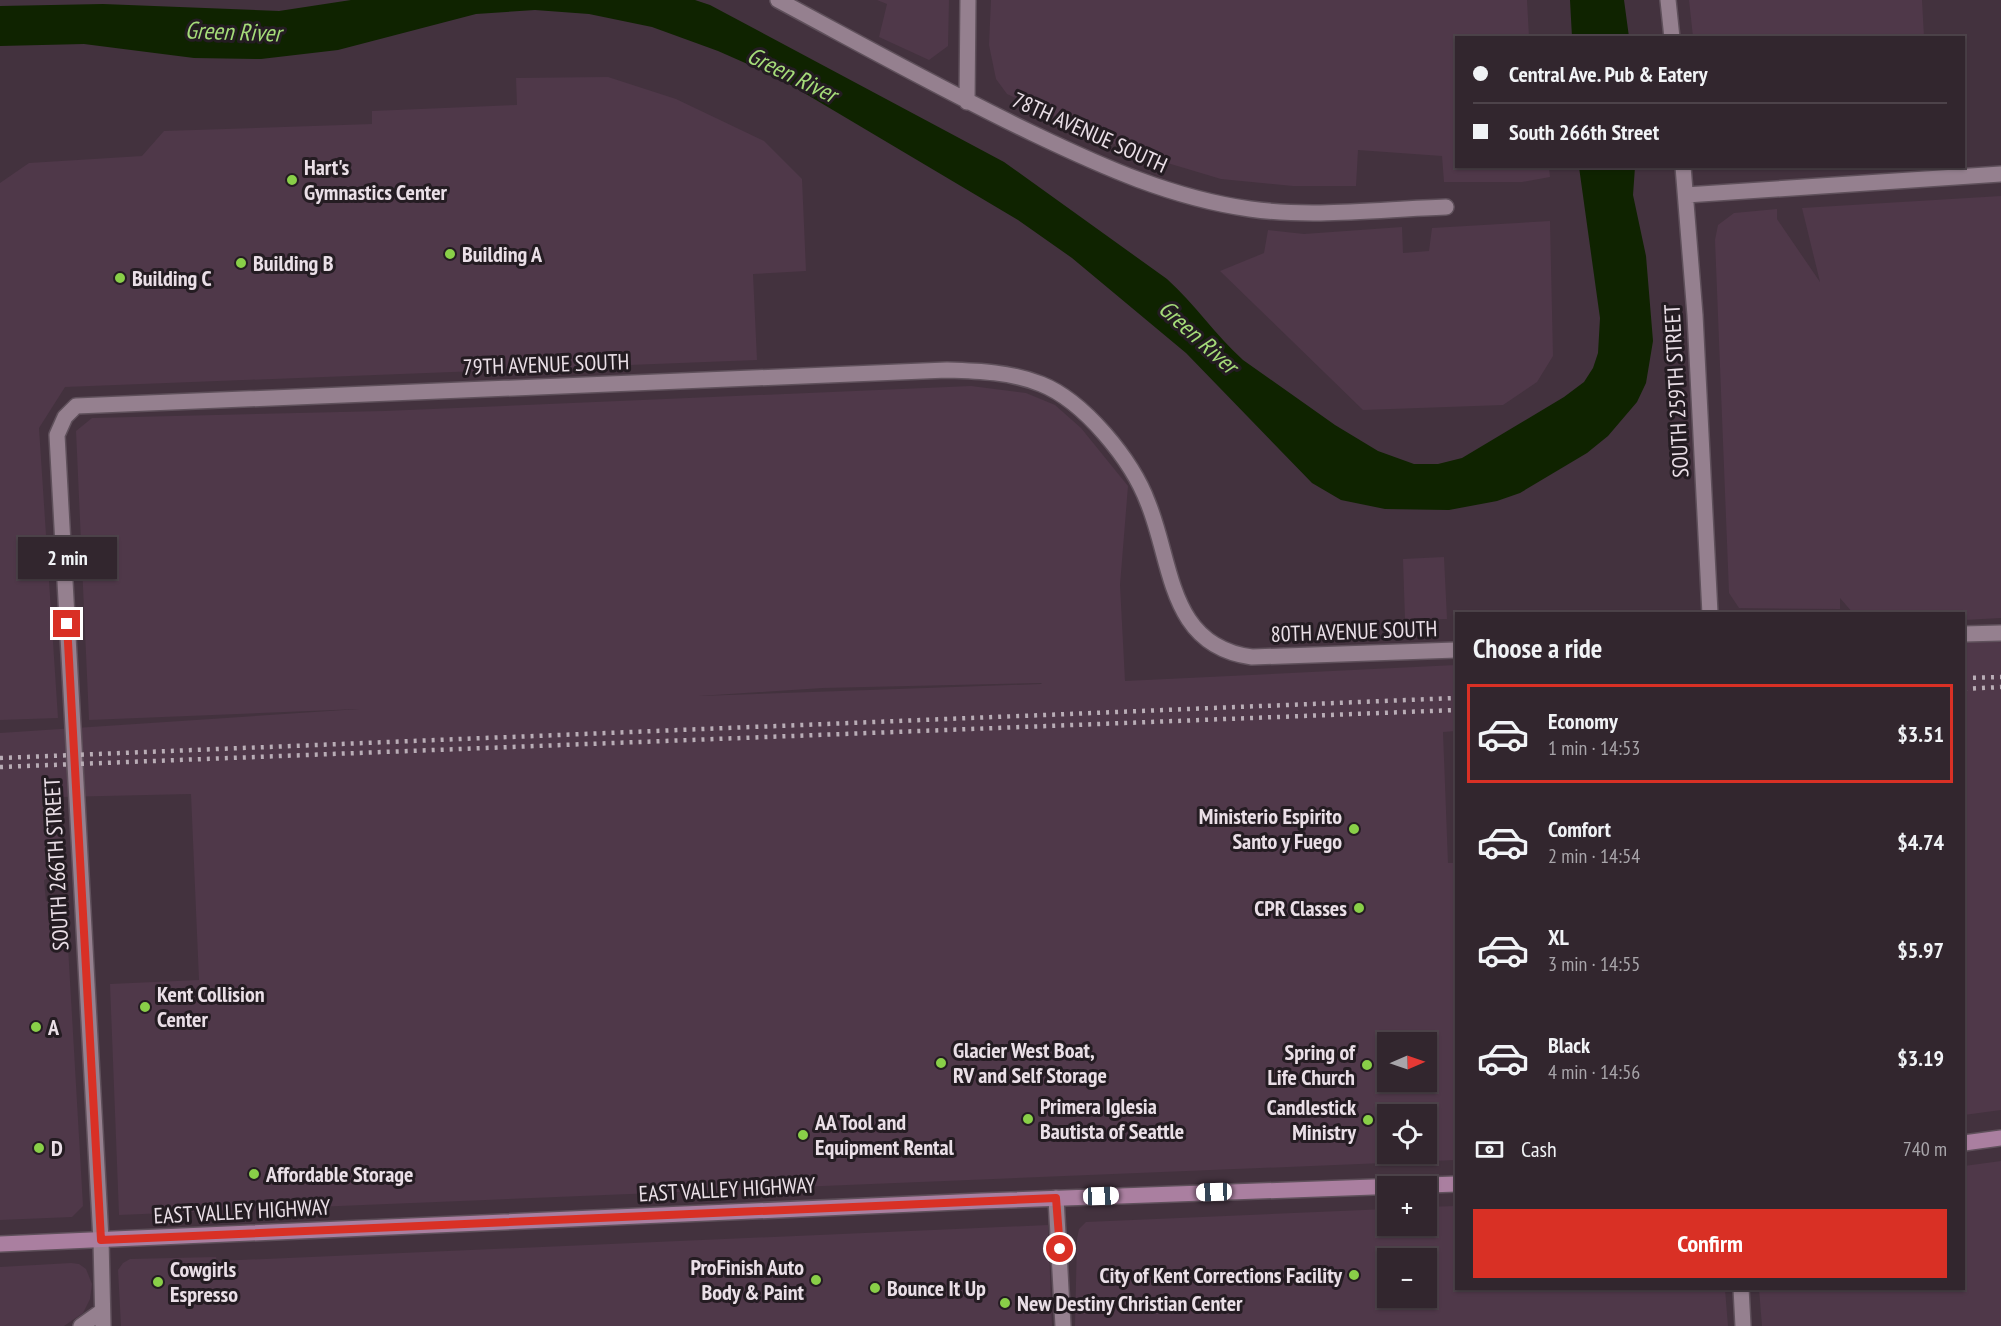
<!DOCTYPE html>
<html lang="en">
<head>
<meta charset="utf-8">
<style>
	body { margin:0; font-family:"PT Sans Narrow",sans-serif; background:#3a2e36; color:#f1f3f6; height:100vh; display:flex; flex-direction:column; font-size:22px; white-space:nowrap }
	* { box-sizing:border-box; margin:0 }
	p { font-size:20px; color:#a8a5aa }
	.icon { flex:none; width:33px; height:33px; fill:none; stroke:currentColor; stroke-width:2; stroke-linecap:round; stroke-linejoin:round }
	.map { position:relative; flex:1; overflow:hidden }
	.details { position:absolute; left:1455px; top:612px; width:510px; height:678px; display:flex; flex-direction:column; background:#32262e; border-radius:0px; box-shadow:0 2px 4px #0004,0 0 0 2px #4d434a }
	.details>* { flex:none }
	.hud { position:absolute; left:1455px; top:36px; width:510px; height:132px; border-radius:0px; box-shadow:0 2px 4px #0004,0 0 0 2px #4d434a; display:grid; align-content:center; height:132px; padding:0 18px; background:#32262e }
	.needle { width:39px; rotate:88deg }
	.buttons { position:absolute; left:1377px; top:1032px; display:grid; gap:12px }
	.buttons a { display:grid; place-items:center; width:60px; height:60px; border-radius:0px; background:#32262e; box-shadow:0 2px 4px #0004,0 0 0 2px #4d434a; font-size:30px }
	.end { position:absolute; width:27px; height:27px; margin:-14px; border:8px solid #d93025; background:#fff; box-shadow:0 0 0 3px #fff }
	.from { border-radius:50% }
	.bubble { position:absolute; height:42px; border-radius:0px; background:#32262e; box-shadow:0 2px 4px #0004,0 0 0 2px #4d434a; font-size:20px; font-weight:700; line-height:42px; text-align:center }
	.car { position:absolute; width:18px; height:36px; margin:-18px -9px; border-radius:8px; box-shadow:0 0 4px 2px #0007; background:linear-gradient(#fff 24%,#345 0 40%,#fff 0 76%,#345 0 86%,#fff 0) }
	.hud b { display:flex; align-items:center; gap:21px; height:57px; font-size:22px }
	.hud b+b { border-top:2px solid #4d434a }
	.hud i { width:15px; height:15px; background:#f1f3f6 }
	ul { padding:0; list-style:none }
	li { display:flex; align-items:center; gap:18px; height:99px; margin:0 12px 9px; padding:0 6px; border:3px solid transparent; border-radius:0px }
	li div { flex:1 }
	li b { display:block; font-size:22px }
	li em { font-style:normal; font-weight:700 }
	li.selected { border-color:#d93025 }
	li>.icon { width:54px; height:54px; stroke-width:1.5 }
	h2 { padding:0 18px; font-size:27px; line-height:72px }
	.pay { display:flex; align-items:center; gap:15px; height:66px; padding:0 18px; font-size:22px }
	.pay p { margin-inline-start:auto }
	.action { display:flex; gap:12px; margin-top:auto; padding:12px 18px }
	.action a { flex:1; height:69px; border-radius:0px; background:#d93025; color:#fff; font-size:24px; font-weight:700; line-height:69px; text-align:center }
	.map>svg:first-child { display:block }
</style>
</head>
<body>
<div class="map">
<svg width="2001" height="1326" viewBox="0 0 2001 1326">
	<rect width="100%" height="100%" fill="#43323e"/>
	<path fill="#4f3849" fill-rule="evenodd" d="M 877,0 L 949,0 L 948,46 L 929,60 L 879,37 L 887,4 Z
		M 991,0 L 1527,0 L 1529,37 L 1456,38 L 1456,166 L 1549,167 L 1550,177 L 1522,182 L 1444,182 L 1442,156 L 1358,150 L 1356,186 L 1293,186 L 1221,179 L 1134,153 L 1007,94 L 996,79 L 989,45 Z
		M 1689,0 L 1922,0 L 1924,37 L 1693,37 Z
		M 608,77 L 676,99 L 764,141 L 802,179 L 806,271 L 753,274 L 757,360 L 65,387 L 39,428 L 58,718 L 0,720 L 0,183 L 29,163 L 142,156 L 164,131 L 372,124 L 372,111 L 517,105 L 516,78 Z
		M 2001,196 L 2001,618 L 1964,620 L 1964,614 L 1853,613 L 1840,598 L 1840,609 L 1739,608 L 1729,593 L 1715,240 L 1718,225 L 1734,213 L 1777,209 L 1777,219 L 1820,282 L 1802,208 Z
		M 1550,221 L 1553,356 L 1537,382 L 1503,405 L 1363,410 L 1220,271 L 1264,253 L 1268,230 L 1304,234 L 1402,227 L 1403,253 L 1429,251 L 1432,228 Z
		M 971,386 L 1026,393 L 1055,405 L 1081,428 L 1128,486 L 1120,585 L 1125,681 L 1456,665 L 1456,731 L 1443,732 L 1448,863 L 1456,863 L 1456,1160 L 119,1215 L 110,984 L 199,980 L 191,794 L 61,797 L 63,867 L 57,875 L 44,880 L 46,901 L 58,903 L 66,912 L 83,1206 L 72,1217 L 0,1220 L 0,733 L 359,709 L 89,720 L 76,431 L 92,418 L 384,411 ZM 1042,683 L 1041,684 L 699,696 L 823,688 ZM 1388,1042 L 1426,1042 L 1426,1082 L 1388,1082 ZM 1388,1114 L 1426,1114 L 1426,1154 L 1388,1154 Z
		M 1444,557 L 1447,619 L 1405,620 L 1403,559 Z
		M 2001,640 L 2001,1110 L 1964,1115 L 1964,641 Z
		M 2001,1161 L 2001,1326 L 1762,1326 L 1759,1289 L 1964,1288 L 1964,1166 Z
		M 1456,1206 L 1456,1288 L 1725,1289 L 1728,1326 L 1075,1326 L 1077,1239 L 1079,1229 L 1086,1222 L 1387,1209 L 1388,1226 L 1426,1226 L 1427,1207 ZM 1388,1258 L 1426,1258 L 1426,1298 L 1388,1298 Z
		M 1048,1225 L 1052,1326 L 121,1326 L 118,1270 L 123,1263 L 130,1259 L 216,1257 L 217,1261 Z
		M 71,1263 L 79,1264 L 86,1269 L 92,1284 L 90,1299 L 83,1313 L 64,1326 L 0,1326 L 0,1267 Z"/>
	<path fill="#0f2300" d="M 351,0 L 695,0 L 710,5 L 1004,162 L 1167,279 C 1195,304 1215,335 1243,360 L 1335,425 L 1378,451 L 1414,464 L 1438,464 L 1462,458 L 1564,397 L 1584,382 L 1593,368 L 1598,353 L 1600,318 L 1579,167 L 1635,167 L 1633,195 L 1646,256 L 1653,341 L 1646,383 L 1637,402 L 1608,436 L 1587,453 L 1520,493 L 1497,501 L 1449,510 L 1385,509 L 1341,500 L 1312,483 L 1186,353 L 1072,258 L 1018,220 L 779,78 L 718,51 L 652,27 L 589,14 L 535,10 L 476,14 L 338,50 L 261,59 L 194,58 L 84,44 L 0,46 L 0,6 L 103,4 L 279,11 Z
		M 1570,0 L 1624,0 L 1629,37 L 1572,37 Z"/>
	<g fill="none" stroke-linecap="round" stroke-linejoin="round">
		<g stroke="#5f505b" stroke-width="18">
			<path id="minor" d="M 778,0 C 862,45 946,92 1032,133 C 1103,167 1172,198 1250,209 C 1314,218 1382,209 1446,207
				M 1668,0 L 1672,38
				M 967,102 L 968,0
				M 1683,166 L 1695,315 L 1710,614
				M 1686,195 L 2001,174
				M 1964,634 L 2001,633
				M 1056,1198 L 1063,1326
				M 81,1326 L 102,1311
				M 103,1326 L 101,1240 L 57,435 L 65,417 L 76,406 L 947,370 C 979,371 1011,372 1041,384 C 1084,401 1132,460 1148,503 C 1173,564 1168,646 1252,657 L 1456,650"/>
		</g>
		<g stroke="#5f505b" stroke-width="18">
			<path id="tertiary" d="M 1741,1288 L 1743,1326"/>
		</g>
		<g stroke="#5f505b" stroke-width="18">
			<path id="secondary" d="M 1964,1143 L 2001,1138
				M 0,1244 L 982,1201 L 1456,1184"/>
		</g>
		<use href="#minor" stroke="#95808f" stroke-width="15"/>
		<use href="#tertiary" stroke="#95808f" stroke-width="15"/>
		<use href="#secondary" stroke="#aa7fa0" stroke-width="15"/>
		<path stroke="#b9adb6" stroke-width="4.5" stroke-dasharray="3 6" stroke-linecap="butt" d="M 1964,678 L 2001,677
			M 1964,689 L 2001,687
			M 0,758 L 1456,698
			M 0,767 L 1456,710"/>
	</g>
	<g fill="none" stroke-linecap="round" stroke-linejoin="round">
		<path stroke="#d93025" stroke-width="8" d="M 67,624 L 101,1240 L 1056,1198 L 1060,1249"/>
	</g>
	<g fill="#89cf48" stroke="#241c22" stroke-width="2">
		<circle cx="292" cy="180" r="6"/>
		<circle cx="450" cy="254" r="6"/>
		<circle cx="241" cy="263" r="6"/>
		<circle cx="120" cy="278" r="6"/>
		<circle cx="1354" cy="829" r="6"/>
		<circle cx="1359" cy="908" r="6"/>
		<circle cx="145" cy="1007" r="6"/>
		<circle cx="36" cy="1027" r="6"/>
		<circle cx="941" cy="1063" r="6"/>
		<circle cx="1367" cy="1065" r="6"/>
		<circle cx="1028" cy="1119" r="6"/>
		<circle cx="1368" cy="1120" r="6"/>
		<circle cx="803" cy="1135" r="6"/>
		<circle cx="39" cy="1148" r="6"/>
		<circle cx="254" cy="1174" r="6"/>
		<circle cx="1354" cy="1275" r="6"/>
		<circle cx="816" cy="1280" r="6"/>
		<circle cx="158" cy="1282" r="6"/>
		<circle cx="875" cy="1288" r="6"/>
		<circle cx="1005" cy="1303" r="6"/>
	</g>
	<g text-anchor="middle" stroke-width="6" stroke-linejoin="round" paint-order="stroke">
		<g font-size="22" fill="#eadfe7" stroke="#241c22">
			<text transform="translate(1090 132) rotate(24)" y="8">78TH AVENUE SOUTH</text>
			<text transform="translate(546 364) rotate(-2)" y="8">79TH AVENUE SOUTH</text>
			<text transform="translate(1676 391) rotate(-93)" y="8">SOUTH 259TH STREET</text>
			<text transform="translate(1354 631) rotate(-2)" y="8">80TH AVENUE SOUTH</text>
			<text transform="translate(56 864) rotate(-93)" y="8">SOUTH 266TH STREET</text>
			<text transform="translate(727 1189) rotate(-3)" y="8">EAST VALLEY HIGHWAY</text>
			<text transform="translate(242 1211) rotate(-3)" y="8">EAST VALLEY HIGHWAY</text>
		</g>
		<g font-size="22" font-weight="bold" fill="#eadfe7" stroke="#241c22" text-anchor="start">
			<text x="304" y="175">Hart's<tspan x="304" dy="25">Gymnastics Center</tspan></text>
			<text x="462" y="262">Building A</text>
			<text x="253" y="271">Building B</text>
			<text x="132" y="286">Building C</text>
			<text x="1342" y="824" text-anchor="end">Ministerio Espirito<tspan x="1342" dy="25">Santo y Fuego</tspan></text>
			<text x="1347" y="916" text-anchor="end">CPR Classes</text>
			<text x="157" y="1002">Kent Collision<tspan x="157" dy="25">Center</tspan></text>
			<text x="48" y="1035">A</text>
			<text x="953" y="1058">Glacier West Boat,<tspan x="953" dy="25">RV and Self Storage</tspan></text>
			<text x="1355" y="1060" text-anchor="end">Spring of<tspan x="1355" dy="25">Life Church</tspan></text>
			<text x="1040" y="1114">Primera Iglesia<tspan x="1040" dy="25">Bautista of Seattle</tspan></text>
			<text x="1356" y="1115" text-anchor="end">Candlestick<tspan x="1356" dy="25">Ministry</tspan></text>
			<text x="815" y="1130">AA Tool and<tspan x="815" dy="25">Equipment Rental</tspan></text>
			<text x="51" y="1156">D</text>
			<text x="266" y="1182">Affordable Storage</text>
			<text x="804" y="1275" text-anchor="end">ProFinish Auto<tspan x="804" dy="25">Body &amp; Paint</tspan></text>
			<text x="170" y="1277">Cowgirls<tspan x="170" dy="25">Espresso</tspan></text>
			<text x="1342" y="1283" text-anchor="end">City of Kent Corrections Facility</text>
			<text x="887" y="1296">Bounce It Up</text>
			<text x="1017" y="1311">New Destiny Christian Center</text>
		</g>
		<g font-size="24" font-style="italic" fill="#a5dc79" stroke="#241c22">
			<text transform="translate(233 32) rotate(2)" y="8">Green River</text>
			<text transform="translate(792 75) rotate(26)" y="8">Green River</text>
			<text transform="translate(1198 337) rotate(42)" y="8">Green River</text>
		</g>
	</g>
</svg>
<div class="buttons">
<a><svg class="needle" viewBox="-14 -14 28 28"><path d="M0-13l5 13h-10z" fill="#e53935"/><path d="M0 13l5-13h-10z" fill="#a8a5aa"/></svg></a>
<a><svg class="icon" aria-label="locate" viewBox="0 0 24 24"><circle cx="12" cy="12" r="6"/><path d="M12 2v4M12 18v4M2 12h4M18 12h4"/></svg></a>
<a>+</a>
<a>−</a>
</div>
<i class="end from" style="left:1060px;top:1249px"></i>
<i class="end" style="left:67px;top:624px"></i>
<div class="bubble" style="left:18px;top:537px;width:99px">2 min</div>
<i class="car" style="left:1214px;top:1192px;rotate:268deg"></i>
<i class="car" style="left:1101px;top:1196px;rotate:88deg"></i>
<div class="hud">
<b><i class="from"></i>Central Ave. Pub &amp; Eatery</b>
<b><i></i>South 266th Street</b>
</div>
<section class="details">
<h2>Choose a ride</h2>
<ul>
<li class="selected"><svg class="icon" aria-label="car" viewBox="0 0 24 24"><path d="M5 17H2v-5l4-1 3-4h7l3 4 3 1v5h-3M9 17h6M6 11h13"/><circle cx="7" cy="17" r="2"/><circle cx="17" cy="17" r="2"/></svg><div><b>Economy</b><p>1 min · 14:53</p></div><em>$3.51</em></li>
<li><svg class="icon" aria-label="car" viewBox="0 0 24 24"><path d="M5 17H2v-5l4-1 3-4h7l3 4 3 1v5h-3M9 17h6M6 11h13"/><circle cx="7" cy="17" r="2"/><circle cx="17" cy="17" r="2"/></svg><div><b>Comfort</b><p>2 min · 14:54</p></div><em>$4.74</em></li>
<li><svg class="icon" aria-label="car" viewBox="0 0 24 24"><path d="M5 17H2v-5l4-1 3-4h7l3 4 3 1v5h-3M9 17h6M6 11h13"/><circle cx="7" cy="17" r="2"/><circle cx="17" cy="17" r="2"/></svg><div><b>XL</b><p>3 min · 14:55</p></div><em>$5.97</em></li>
<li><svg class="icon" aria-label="car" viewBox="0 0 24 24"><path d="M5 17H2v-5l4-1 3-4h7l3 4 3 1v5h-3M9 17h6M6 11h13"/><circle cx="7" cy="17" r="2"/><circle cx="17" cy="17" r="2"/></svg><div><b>Black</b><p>4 min · 14:56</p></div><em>$3.19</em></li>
</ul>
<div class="pay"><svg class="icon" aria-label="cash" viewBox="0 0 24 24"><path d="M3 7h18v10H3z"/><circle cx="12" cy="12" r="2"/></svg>Cash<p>740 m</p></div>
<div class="action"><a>Confirm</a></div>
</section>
</div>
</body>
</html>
